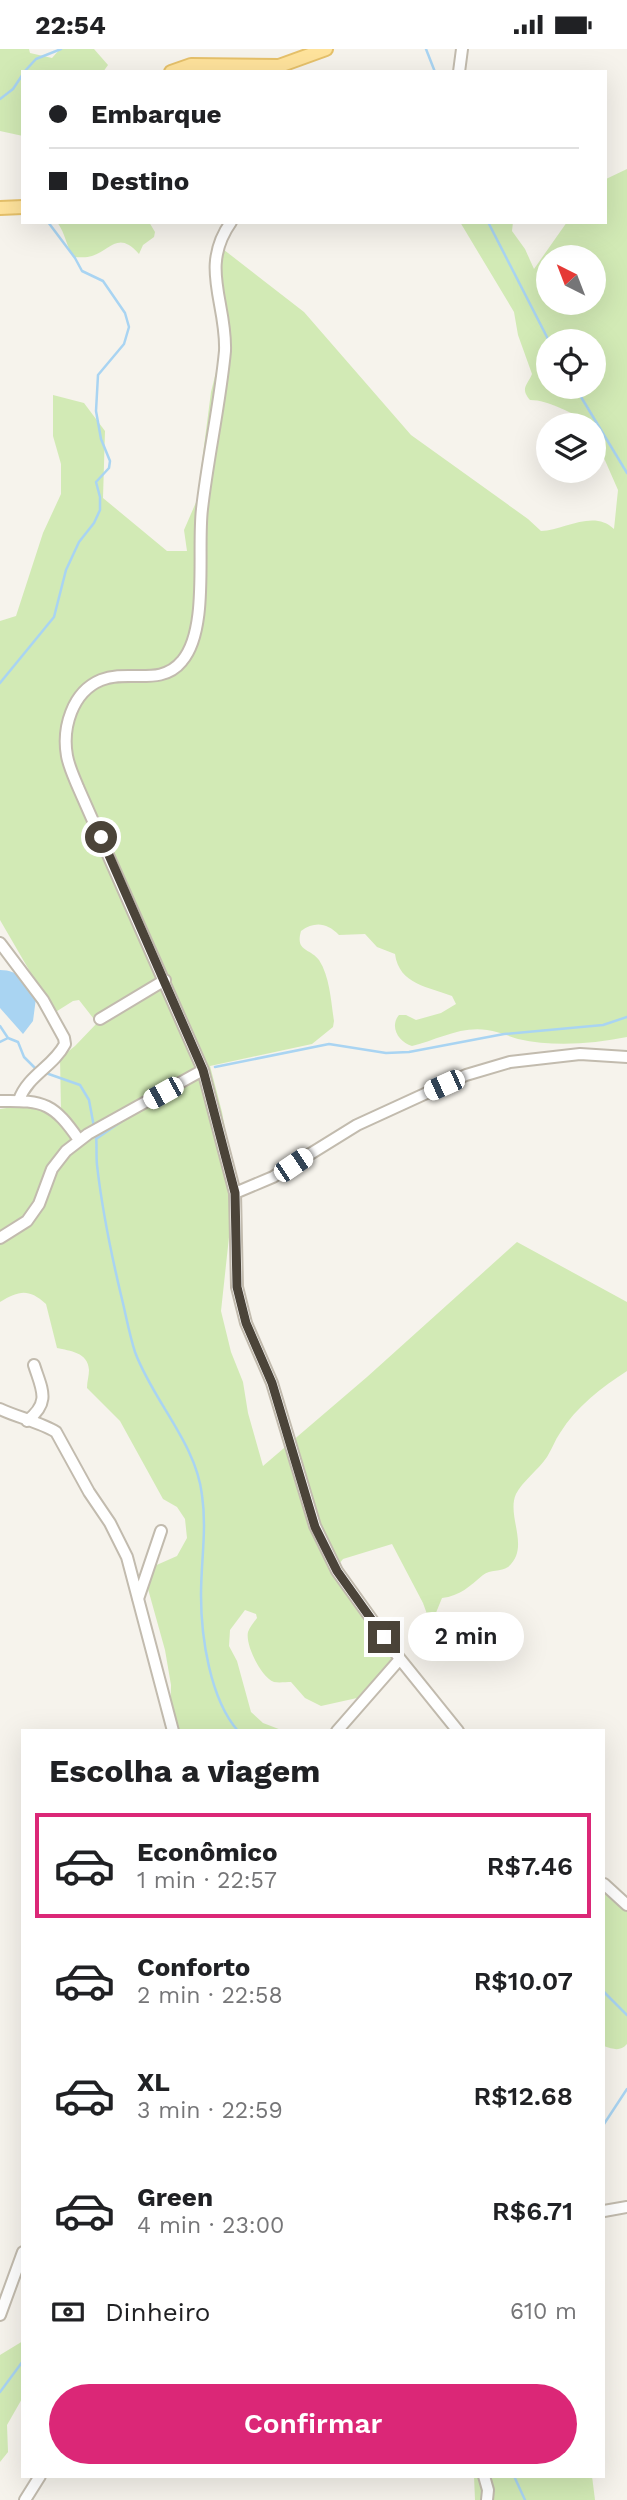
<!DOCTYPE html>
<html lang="pt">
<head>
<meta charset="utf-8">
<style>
	body { margin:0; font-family:"Work Sans",sans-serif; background:#f6f6f6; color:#202124; height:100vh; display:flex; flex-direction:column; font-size:26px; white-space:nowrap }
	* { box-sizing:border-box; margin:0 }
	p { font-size:23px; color:#757577 }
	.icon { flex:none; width:38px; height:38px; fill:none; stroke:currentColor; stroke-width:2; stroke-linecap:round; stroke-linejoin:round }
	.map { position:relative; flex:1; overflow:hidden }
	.side { position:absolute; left:21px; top:1680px; width:584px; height:749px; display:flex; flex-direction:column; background:#fff; border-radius:0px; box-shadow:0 7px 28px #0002 }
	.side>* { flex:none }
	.guide { position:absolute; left:21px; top:21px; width:586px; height:154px; border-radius:0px; box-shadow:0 7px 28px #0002; display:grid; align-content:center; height:154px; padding:0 28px; background:#fff }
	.needle { width:46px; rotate:318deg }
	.controls { position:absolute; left:536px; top:196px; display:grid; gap:14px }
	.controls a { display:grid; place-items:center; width:70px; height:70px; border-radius:50%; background:#fff; box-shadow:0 7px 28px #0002; font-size:35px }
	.end { position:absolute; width:32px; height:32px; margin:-16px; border:9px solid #4b4439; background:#fff; box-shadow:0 0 0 4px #fff }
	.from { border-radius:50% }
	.bubble { position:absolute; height:49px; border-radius:24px; background:#fff; box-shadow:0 7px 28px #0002; font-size:23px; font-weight:600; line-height:49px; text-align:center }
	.car { position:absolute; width:21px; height:42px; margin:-21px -10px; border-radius:9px; box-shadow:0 0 5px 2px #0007; background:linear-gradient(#fff 24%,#345 0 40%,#fff 0 76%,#345 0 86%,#fff 0) }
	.guide b { display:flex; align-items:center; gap:24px; height:66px; font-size:26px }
	.guide b+b { border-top:2px solid #e0e0e0 }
	.guide i { width:18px; height:18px; background:#202124 }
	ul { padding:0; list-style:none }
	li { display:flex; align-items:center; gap:21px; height:105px; margin:0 14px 10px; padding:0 14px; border:4px solid transparent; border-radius:0px }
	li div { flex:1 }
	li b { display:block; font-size:26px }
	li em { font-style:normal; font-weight:600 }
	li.selected { border-color:#db2777 }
	li>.icon { width:63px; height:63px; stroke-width:1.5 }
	h2 { padding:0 28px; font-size:32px; line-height:84px }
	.pay { display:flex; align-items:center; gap:18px; height:77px; padding:0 28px; font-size:26px }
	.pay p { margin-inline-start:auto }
	.action { display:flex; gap:14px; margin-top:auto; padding:14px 28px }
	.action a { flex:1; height:80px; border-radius:42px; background:#db2777; color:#fff; font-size:28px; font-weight:600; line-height:80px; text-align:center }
	.status { display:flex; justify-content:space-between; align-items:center; height:49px; padding:0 35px; background:#fff; direction:ltr }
	.status svg { height:19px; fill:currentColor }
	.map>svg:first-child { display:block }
</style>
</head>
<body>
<div class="status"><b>22:54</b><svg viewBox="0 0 49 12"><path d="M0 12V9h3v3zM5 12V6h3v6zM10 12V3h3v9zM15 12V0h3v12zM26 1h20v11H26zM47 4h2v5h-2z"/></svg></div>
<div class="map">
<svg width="627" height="2451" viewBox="0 0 627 2451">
	<rect width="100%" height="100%" fill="#f6f3ec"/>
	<path fill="#d2eab5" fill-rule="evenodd" d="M 0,0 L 29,0 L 30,4 L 52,9 L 60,0 L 94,0 L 108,16 L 103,23 L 23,23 L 23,87 L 0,82 Z
		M 627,120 L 627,988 C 591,995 554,998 518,990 C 508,987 497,982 487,981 C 460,977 437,991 412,997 C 399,993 389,978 399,966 L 406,966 L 416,971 L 441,964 L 456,955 L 452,947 C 430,938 399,936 395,905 L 377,898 L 365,885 L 339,886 C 327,874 315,872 301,882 C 295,903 310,899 319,911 C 330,928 331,953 334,972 L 333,978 L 312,995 L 210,1017 L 222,1063 L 235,1133 L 221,1262 L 231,1303 L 243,1333 L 248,1364 L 263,1417 L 367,1328 L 517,1193 L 627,1253 L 627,1322 C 602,1338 576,1358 560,1384 C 555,1391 552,1400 547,1408 C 539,1420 522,1433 516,1445 C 506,1467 531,1499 508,1518 C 501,1523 490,1520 483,1526 C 470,1537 460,1547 442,1549 L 431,1576 L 423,1554 L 392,1495 L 343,1510 L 339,1515 L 342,1522 L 400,1602 L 357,1649 L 321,1657 L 305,1649 L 291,1633 C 286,1633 279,1634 274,1633 C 261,1628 245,1596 248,1583 C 250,1578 254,1573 257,1569 L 256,1565 L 245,1561 L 230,1581 L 229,1597 L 237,1612 L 251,1663 L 263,1674 L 284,1682 L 170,1682 L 171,1636 L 165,1601 L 143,1522 L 177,1507 L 187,1489 L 185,1470 L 177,1458 L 163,1450 L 120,1372 L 87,1339 C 87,1332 89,1327 89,1321 C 88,1303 70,1302 57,1299 L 46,1255 C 28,1239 19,1242 0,1253 L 0,1060 L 26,1056 L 61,1062 L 60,1009 L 75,997 L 97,974 L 79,951 L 73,952 L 54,964 L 0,871 L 0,572 L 16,567 L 43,484 L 61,445 L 61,415 L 53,387 L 53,346 L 84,354 L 105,382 L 103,449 L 167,502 L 187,502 L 184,481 L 197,451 L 211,343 L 221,303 L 212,198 L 219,197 L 304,263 L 411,386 L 528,470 L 541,482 C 564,481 594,460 614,480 L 618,441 L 593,384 L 593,376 L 590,376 L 587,370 C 567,364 550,351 530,351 C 520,339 527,337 532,325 L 518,286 L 514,263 L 460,173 L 513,173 L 512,182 L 525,200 L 534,220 L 567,173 L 606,173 L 606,130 ZM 548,208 L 593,208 L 593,254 L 548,254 ZM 548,292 L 593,292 L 593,338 L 548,338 Z
		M 57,173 L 149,173 L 155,183 L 154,188 L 143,196 L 139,205 C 118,181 111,201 92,207 C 86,209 80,208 74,208 C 66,198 66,185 57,173 Z
		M 604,1829 L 627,1849 L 627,1995 C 620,2003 613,2000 604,1997 Z
		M 23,2292 L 23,2348 L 7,2376 L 8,2403 L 0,2413 L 0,2306 Z
		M 474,2427 L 592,2427 L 595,2451 L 475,2451 Z"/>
	<path fill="#a9d4f2" d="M 0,921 C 20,921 26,933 36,949 L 33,972 L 23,985 L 0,959 Z"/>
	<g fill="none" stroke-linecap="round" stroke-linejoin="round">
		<path stroke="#a9d4f2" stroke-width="2.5" d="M 426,0 L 435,23
			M 24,23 L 36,10 L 61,0
			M 0,50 L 13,40 L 23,25
			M 488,173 L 549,292
			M 575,338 L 627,424
			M 0,634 L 54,568 L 66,521 L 79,493 L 94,474 L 100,461 L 100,448 L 96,433 L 109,419 L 110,412 L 101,390 L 96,362 L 98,326 L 124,295 L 129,278 L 125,264 L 103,232 L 82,222 L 75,209 L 48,173
			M 0,977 L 8,989
			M 8,989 L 18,993 L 24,1008 L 37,1021
			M 0,993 L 8,989
			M 215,1018 L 329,995 L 386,1004 L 409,1003 L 504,985 L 603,976 L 627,968
			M 43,1023 L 80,1036 L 89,1051 L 94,1078
			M 96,1085 C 97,1095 96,1106 97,1116 C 102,1160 111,1204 121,1246 C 126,1266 129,1284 135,1303 C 153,1352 196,1394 202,1446 C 207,1480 201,1512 201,1546 C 201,1588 210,1650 238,1682
			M 96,1090 L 125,1070
			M 604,1943 L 627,1966
			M 604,2075 L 627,2040
			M 0,2343 L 23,2312
			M 514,2427 L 525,2451"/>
		<g stroke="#c2bbae" stroke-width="14">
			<path id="minor" d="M 459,23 L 462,0
				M 231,173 C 199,218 227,254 225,302 C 220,355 208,407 202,460 C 197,501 209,581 182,612 C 161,638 128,620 101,631 C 72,643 62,679 67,707 C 69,718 74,728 78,738 L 203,1021 L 235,1144 L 237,1238 L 246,1274 L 272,1334 L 315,1477 L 337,1522 L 400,1610 L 458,1682
				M 0,894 L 43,951 L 64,989 L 65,995 C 53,1018 28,1026 19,1051
				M 100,970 L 165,931
				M 0,1052 C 45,1051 54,1055 79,1091
				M 235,1144 L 273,1128 L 357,1076 L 466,1026 L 510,1013 L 580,1005 L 627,1008
				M 0,1189 L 27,1172 L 39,1155 L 52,1120 L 66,1102 L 88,1085 L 203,1021
				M 0,1360 C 17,1368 42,1374 56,1383 L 89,1443 L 110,1474 L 127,1508 L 173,1682
				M 27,1372 C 51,1353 42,1341 34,1316
				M 138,1550 L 161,1482
				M 337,1682 L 400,1610
				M 604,1835 L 627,1856
				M 604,2162 L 627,2158
				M 0,2266 L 23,2203
				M 484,2427 L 488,2441 L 487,2451
				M 25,2451 L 40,2427"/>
		</g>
		<g stroke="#e6c16a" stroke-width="16">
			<path id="major" d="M 171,23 L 191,16 L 279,17 L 326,0
				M 0,159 L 23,158"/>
		</g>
		<use href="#minor" stroke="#fff" stroke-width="10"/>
		<use href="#major" stroke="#ffe39c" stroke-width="12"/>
	</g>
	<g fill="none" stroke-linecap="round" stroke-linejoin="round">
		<path stroke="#4b4439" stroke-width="9" d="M 101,788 L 203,1021 L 235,1144 L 237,1238 L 246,1274 L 272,1334 L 315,1478 L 337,1522 L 384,1588"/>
	</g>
</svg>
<div class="controls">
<a><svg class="needle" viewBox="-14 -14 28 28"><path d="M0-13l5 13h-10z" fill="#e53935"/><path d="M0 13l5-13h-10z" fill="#757577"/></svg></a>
<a><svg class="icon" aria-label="locate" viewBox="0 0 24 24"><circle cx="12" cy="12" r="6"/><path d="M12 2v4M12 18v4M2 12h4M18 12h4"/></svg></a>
<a><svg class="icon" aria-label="layers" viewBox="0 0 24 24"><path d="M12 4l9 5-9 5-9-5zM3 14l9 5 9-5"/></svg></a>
</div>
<i class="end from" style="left:101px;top:788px"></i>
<i class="end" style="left:384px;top:1588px"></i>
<div class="bubble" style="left:408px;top:1563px;width:116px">2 min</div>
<i class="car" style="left:444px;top:1036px;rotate:246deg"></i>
<i class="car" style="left:163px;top:1044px;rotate:241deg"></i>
<i class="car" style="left:293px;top:1116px;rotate:56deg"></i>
<div class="guide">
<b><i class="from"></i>Embarque</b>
<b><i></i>Destino</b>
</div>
<section class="side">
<h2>Escolha a viagem</h2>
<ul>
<li class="selected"><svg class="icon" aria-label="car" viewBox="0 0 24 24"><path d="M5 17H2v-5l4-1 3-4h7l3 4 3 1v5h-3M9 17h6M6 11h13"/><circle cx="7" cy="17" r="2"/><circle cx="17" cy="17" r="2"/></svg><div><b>Econômico</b><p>1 min · 22:57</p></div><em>R$7.46</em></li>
<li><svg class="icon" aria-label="car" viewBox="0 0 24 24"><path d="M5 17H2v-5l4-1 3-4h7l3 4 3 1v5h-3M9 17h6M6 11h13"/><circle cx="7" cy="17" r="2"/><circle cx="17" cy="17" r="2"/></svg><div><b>Conforto</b><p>2 min · 22:58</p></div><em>R$10.07</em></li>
<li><svg class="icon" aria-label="car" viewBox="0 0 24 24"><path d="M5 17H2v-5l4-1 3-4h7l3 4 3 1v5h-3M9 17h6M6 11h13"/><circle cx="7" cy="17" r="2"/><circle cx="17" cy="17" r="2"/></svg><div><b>XL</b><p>3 min · 22:59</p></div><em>R$12.68</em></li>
<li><svg class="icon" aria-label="car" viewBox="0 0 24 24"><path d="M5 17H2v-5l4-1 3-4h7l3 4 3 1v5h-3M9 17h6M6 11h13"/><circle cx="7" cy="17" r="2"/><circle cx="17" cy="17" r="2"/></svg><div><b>Green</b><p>4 min · 23:00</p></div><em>R$6.71</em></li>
</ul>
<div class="pay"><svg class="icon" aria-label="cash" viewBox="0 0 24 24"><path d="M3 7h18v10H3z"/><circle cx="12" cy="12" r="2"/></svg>Dinheiro<p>610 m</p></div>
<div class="action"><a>Confirmar</a></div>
</section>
</div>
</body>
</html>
